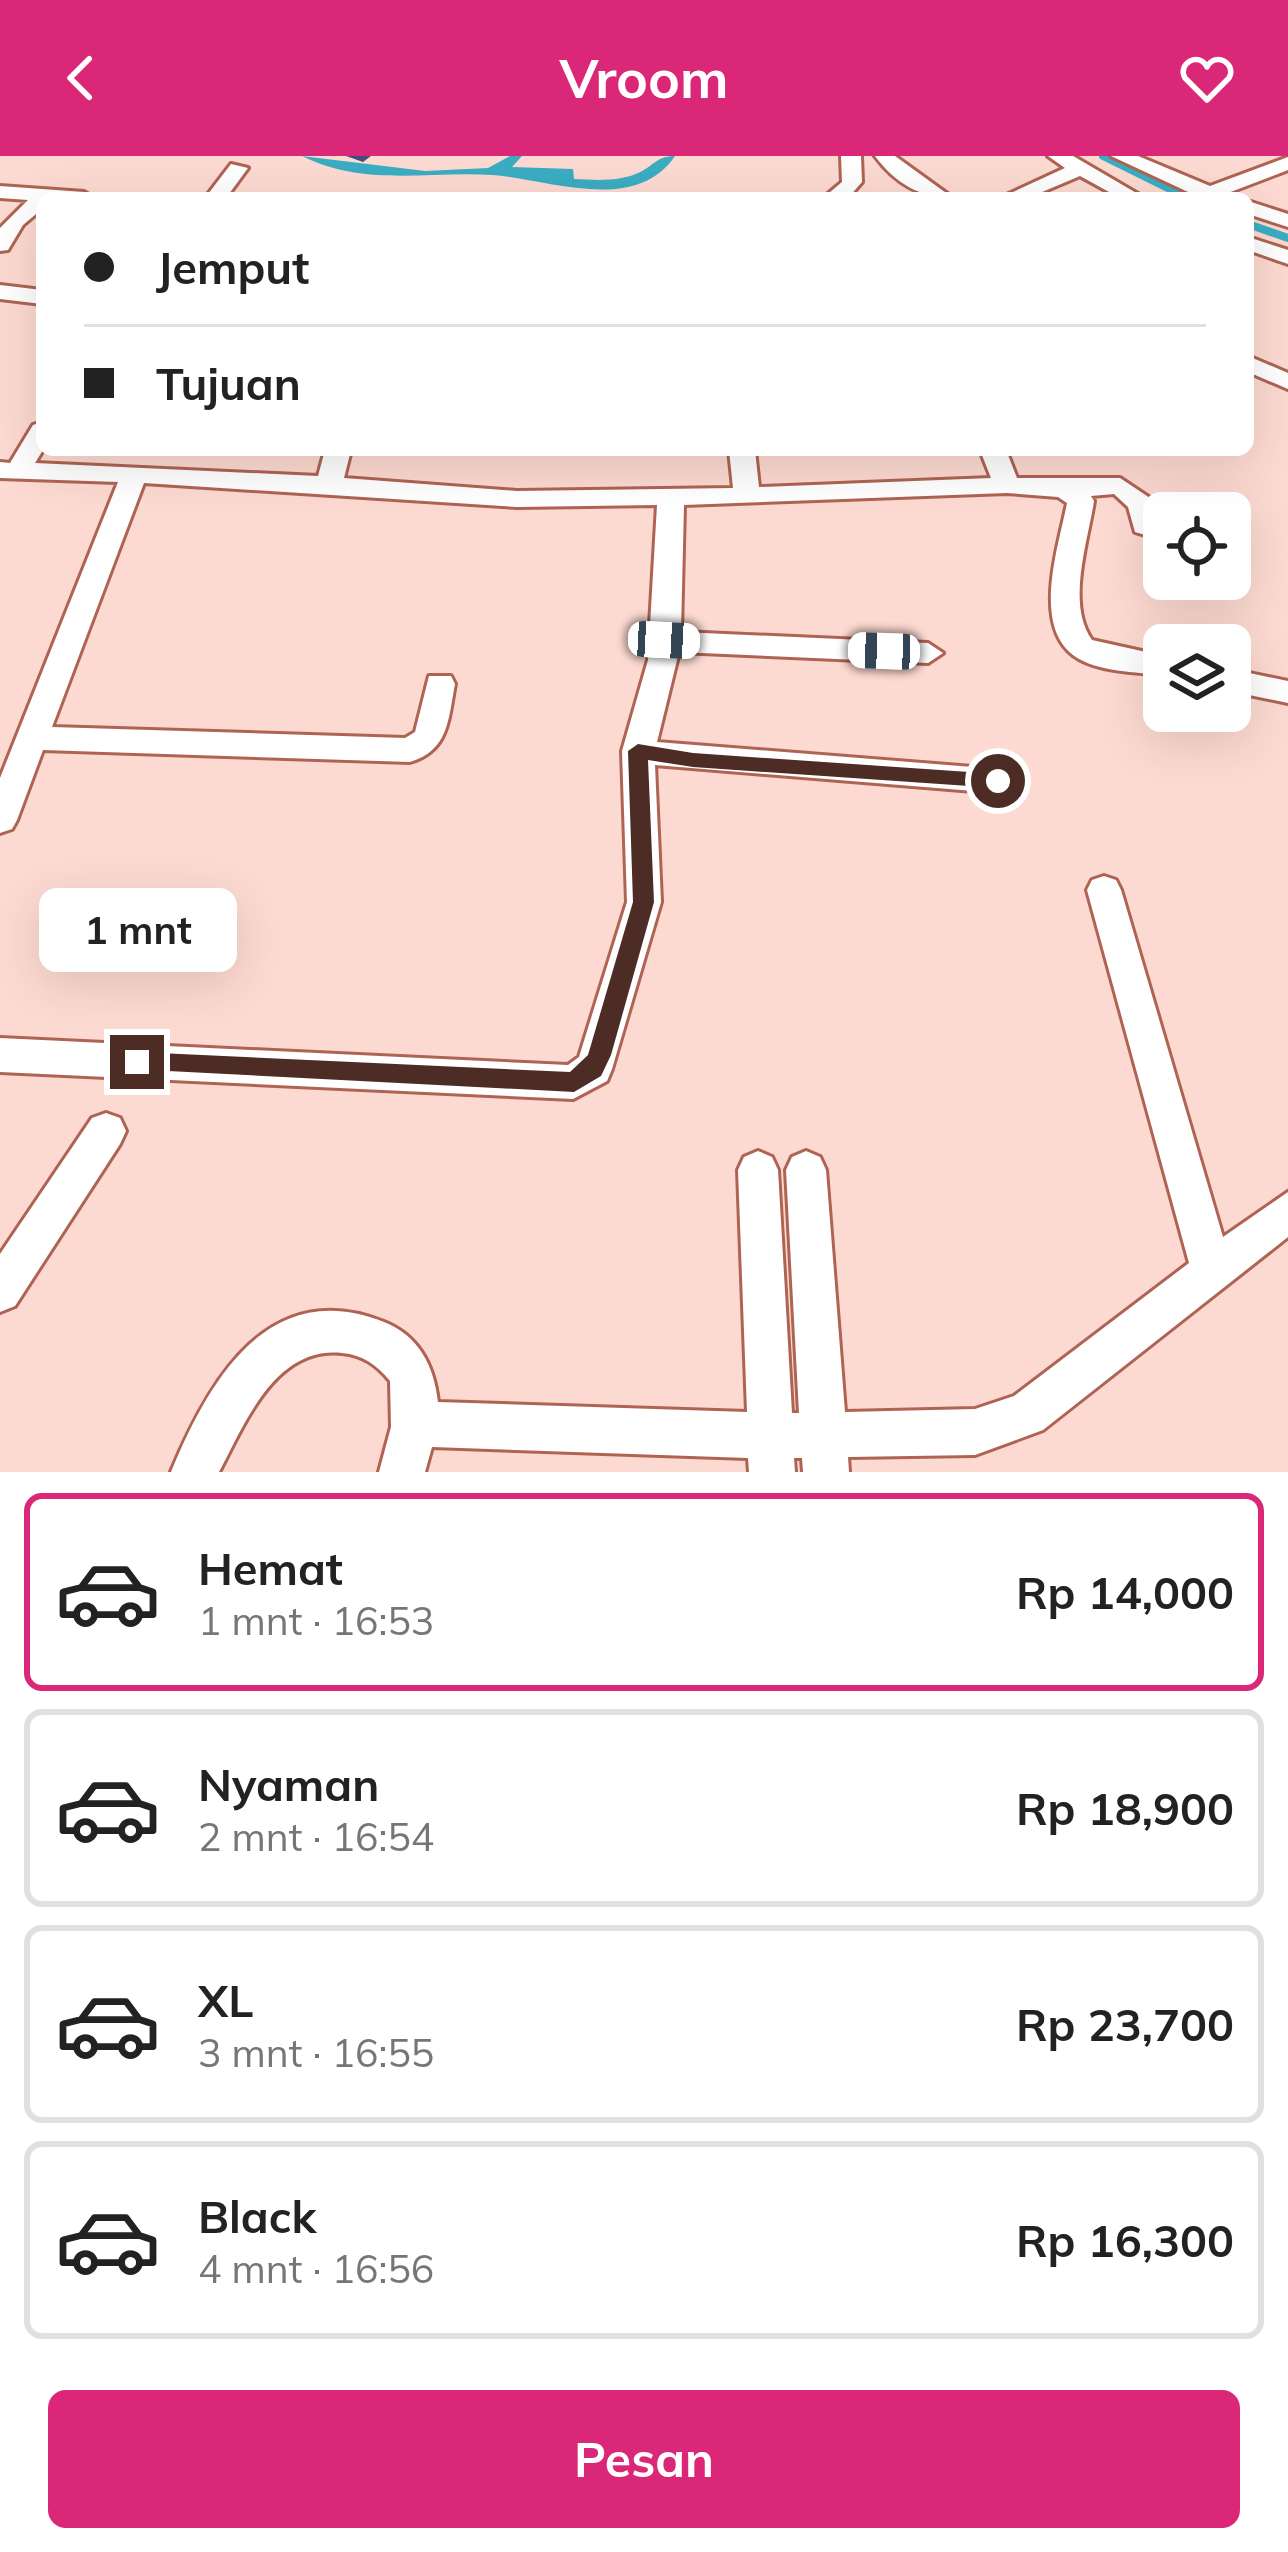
<!DOCTYPE html>
<html lang="id">
<head>
<meta charset="utf-8">
<style>
	body { margin:0; font-family:Mulish,sans-serif; background:#f2f2f2; color:#222; height:100vh; display:flex; flex-direction:column; font-size:45px; white-space:nowrap }
	* { box-sizing:border-box; margin:0 }
	p { font-size:39px; color:#767676 }
	.icon { flex:none; width:66px; height:66px; fill:none; stroke:currentColor; stroke-width:2; stroke-linecap:round; stroke-linejoin:round }
	.map { position:relative; height:1316px; overflow:hidden }
	.drawer { display:flex; flex-direction:column; background:#fff; flex:1 }
	.drawer>* { flex:none }
	.top-card { position:absolute; left:36px; top:36px; width:1218px; height:264px; border-radius:18px; box-shadow:0 12px 48px #0002; display:grid; align-content:center; height:264px; padding:0 48px; background:#fff }
	.controls { position:absolute; left:1143px; top:336px; display:grid; gap:24px }
	.controls a { display:grid; place-items:center; width:108px; height:108px; border-radius:18px; background:#fff; box-shadow:0 12px 48px #0002; font-size:60px }
	.end { position:absolute; width:54px; height:54px; margin:-27px; border:15px solid #4d2c25; background:#fff; box-shadow:0 0 0 6px #fff }
	.from { border-radius:50% }
	.bubble { position:absolute; height:84px; border-radius:18px; background:#fff; box-shadow:0 12px 48px #0002; font-size:39px; font-weight:700; line-height:84px; text-align:center }
	.car { position:absolute; width:36px; height:72px; margin:-36px -18px; border-radius:15px; box-shadow:0 0 9px 3px #0007; background:linear-gradient(#fff 24%,#345 0 40%,#fff 0 76%,#345 0 86%,#fff 0) }
	.top-card b { display:flex; align-items:center; gap:42px; height:114px; font-size:45px }
	.top-card b+b { border-top:3px solid #e0e0e0 }
	.top-card i { width:30px; height:30px; background:#222 }
	ul { padding:21px 0 0; list-style:none }
	li { display:flex; align-items:center; gap:36px; height:198px; margin:0 24px 18px; padding:0 24px; border:6px solid #e0e0e0; border-radius:18px }
	li div { flex:1 }
	li b { display:block; font-size:45px }
	li em { font-style:normal; font-weight:700 }
	li.active { border-color:#db2777 }
	li>.icon { width:108px; height:108px; stroke-width:1.5 }
	.action { display:flex; gap:24px; margin-top:auto; padding:24px 48px }
	.action a { flex:1; height:138px; border-radius:18px; background:#db2777; color:#fff; font-size:48px; font-weight:700; line-height:138px; text-align:center }
	header { display:flex; justify-content:space-between; align-items:center; height:156px; padding:0 48px; background:#db2777; color:#fff; font-size:54px; font-weight:700 }
	.map>svg:first-child { display:block }
</style>
</head>
<body>
<header><svg class="icon" aria-label="back" viewBox="0 0 24 24"><path d="M15 5l-7 7 7 7"/></svg>Vroom<svg class="icon" aria-label="heart" viewBox="0 0 24 24"><path d="M12 20l-8-8c-3-5 5-10 8-4 3-6 11-1 8 4z"/></svg></header>
<div class="map">
<svg width="1288" height="1316" viewBox="0 0 1288 1316">
	<rect width="100%" height="100%" fill="#fddad1"/>
	<path fill="#3badc3" d="M 302,0 L 425,15 L 488,12 L 510,0 L 522,0 L 512,11 L 573,13 L 574,23 C 595,24 618,26 638,17 C 654,10 656,0 675,0 C 635,59 548,23 492,19 C 426,15 364,31 302,0 Z"/>
	<g fill="none" stroke-linecap="round" stroke-linejoin="round">
		<path stroke="#3badc3" stroke-width="8" d="M 1103,0 L 1188,42
			M 1248,68 L 1288,82"/>
		<g stroke="#af6453" stroke-width="6">
			<path id="minor" d="M 841,0 L 861,0 L 862,26 L 848,42 L 823,42 L 842,26 Z
				M 875,0 L 895,0 L 953,42 C 920,42 895,27 875,0 Z
				M 1048,0 L 1073,0 L 1145,42 L 1120,42 L 1080,20 L 1028,42 L 1000,42 L 1065,12 Z
				M 1111,0 L 1138,0 L 1210,30 L 1288,1 L 1288,14 L 1228,37 L 1231,42 L 1201,42 Z
				M 231,8 L 248,12 L 226,42 L 205,42 Z
				M 0,30 L 84,36 L 94,42 L 42,42 L 42,53 L 23,69 L 8,94 L 0,95 L 0,72 L 28,44 L 0,42 Z
				M 1248,45 L 1288,58 L 1288,71 L 1248,58 Z
				M 1248,81 L 1288,94 L 1288,108 L 1248,94 Z
				M 0,129 L 42,134 L 42,148 L 0,143 Z
				M 1248,200 L 1288,217 L 1288,233 L 1248,216 Z
				M 42,266 L 43,294 L 35,307 L 318,320 L 325,294 L 351,294 L 344,322 L 517,335 L 733,332 L 729,294 L 755,294 L 759,331 L 991,322 L 980,294 L 1006,294 L 1017,322 L 1120,322 L 1150,342 L 1159,370 L 1145,379 L 1135,376 L 1128,351 L 1114,338 L 1091,340 L 1094,345 C 1088,385 1066,448 1092,484 L 1164,500 L 1164,520 C 1137,515 1097,517 1073,499 C 1032,468 1059,389 1067,347 L 1058,341 L 1007,337 L 684,349 L 681,476 L 928,487 L 943,497 L 928,507 L 679,496 L 657,586 L 998,613 L 1009,616 L 1014,625 L 1009,634 L 998,637 L 655,609 L 661,746 L 612,913 L 607,925 L 573,943 L 0,916 L 0,882 L 568,909 L 579,901 L 627,746 L 622,595 L 648,504 L 657,349 L 517,351 L 144,327 L 52,571 L 405,582 L 415,576 L 429,520 L 451,520 L 455,528 C 448,564 449,594 410,606 L 43,594 L 17,664 L 12,673 L 0,677 L 0,622 L 118,326 L 0,322 L 0,306 L 10,307 L 33,269 Z
				M 1230,513 L 1288,525 L 1288,547 L 1230,535 Z
				M 1104,720 L 1116,724 L 1121,734 L 1223,1081 L 1288,1036 L 1288,1081 L 1043,1274 L 975,1299 L 848,1301 L 849,1316 L 803,1316 L 802,1302 L 794,1302 L 795,1316 L 749,1316 L 748,1302 L 432,1291 L 425,1316 L 379,1316 L 391,1271 L 390,1225 C 377,1209 363,1199 342,1197 C 275,1190 245,1267 219,1316 L 171,1316 C 209,1224 269,1120 384,1166 C 419,1180 434,1210 438,1246 L 747,1256 L 738,1014 L 744,1001 L 758,995 L 772,1001 L 778,1014 L 792,1257 L 799,1257 L 786,1014 L 792,1001 L 806,995 L 820,1001 L 826,1014 L 845,1256 L 975,1253 L 1014,1240 L 1189,1107 L 1087,734 L 1092,724 Z
				M 106,957 L 120,962 L 126,975 L 120,988 L 15,1150 L 0,1156 L 0,1098 L 92,962 Z"/>
		</g>
		<use href="#minor" fill="#fff" fill-rule="evenodd"/>
	</g>
	<path fill="#414d83" d="M 346,0 L 371,0 L 363,6 Z"/>
	<path fill="#4d2c25" d="M 638,588 L 693,597 L 998,618 L 1007,625 L 998,632 L 693,611 L 648,604 L 654,746 L 611,899 L 601,920 L 574,936 L 129,913 L 126,906 L 137,896 L 570,916 L 588,899 L 633,746 L 628,595 Z"/>
</svg>
<div class="controls">
<a><svg class="icon" aria-label="locate" viewBox="0 0 24 24"><circle cx="12" cy="12" r="6"/><path d="M12 2v4M12 18v4M2 12h4M18 12h4"/></svg></a>
<a><svg class="icon" aria-label="layers" viewBox="0 0 24 24"><path d="M12 4l9 5-9 5-9-5zM3 14l9 5 9-5"/></svg></a>
</div>
<i class="end from" style="left:998px;top:625px"></i>
<i class="end" style="left:137px;top:906px"></i>
<div class="bubble" style="left:39px;top:732px;width:198px">1 mnt</div>
<i class="car" style="left:664px;top:484px;rotate:93deg"></i>
<i class="car" style="left:884px;top:495px;rotate:272deg"></i>
<div class="top-card">
<b><i class="from"></i>Jemput</b>
<b><i></i>Tujuan</b>
</div>
</div>
<section class="drawer">
<ul>
<li class="active"><svg class="icon" aria-label="car" viewBox="0 0 24 24"><path d="M5 17H2v-5l4-1 3-4h7l3 4 3 1v5h-3M9 17h6M6 11h13"/><circle cx="7" cy="17" r="2"/><circle cx="17" cy="17" r="2"/></svg><div><b>Hemat</b><p>1 mnt · 16:53</p></div><em>Rp 14,000</em></li>
<li><svg class="icon" aria-label="car" viewBox="0 0 24 24"><path d="M5 17H2v-5l4-1 3-4h7l3 4 3 1v5h-3M9 17h6M6 11h13"/><circle cx="7" cy="17" r="2"/><circle cx="17" cy="17" r="2"/></svg><div><b>Nyaman</b><p>2 mnt · 16:54</p></div><em>Rp 18,900</em></li>
<li><svg class="icon" aria-label="car" viewBox="0 0 24 24"><path d="M5 17H2v-5l4-1 3-4h7l3 4 3 1v5h-3M9 17h6M6 11h13"/><circle cx="7" cy="17" r="2"/><circle cx="17" cy="17" r="2"/></svg><div><b>XL</b><p>3 mnt · 16:55</p></div><em>Rp 23,700</em></li>
<li><svg class="icon" aria-label="car" viewBox="0 0 24 24"><path d="M5 17H2v-5l4-1 3-4h7l3 4 3 1v5h-3M9 17h6M6 11h13"/><circle cx="7" cy="17" r="2"/><circle cx="17" cy="17" r="2"/></svg><div><b>Black</b><p>4 mnt · 16:56</p></div><em>Rp 16,300</em></li>
</ul>
<div class="action"><a>Pesan</a></div>
</section>
</body>
</html>
